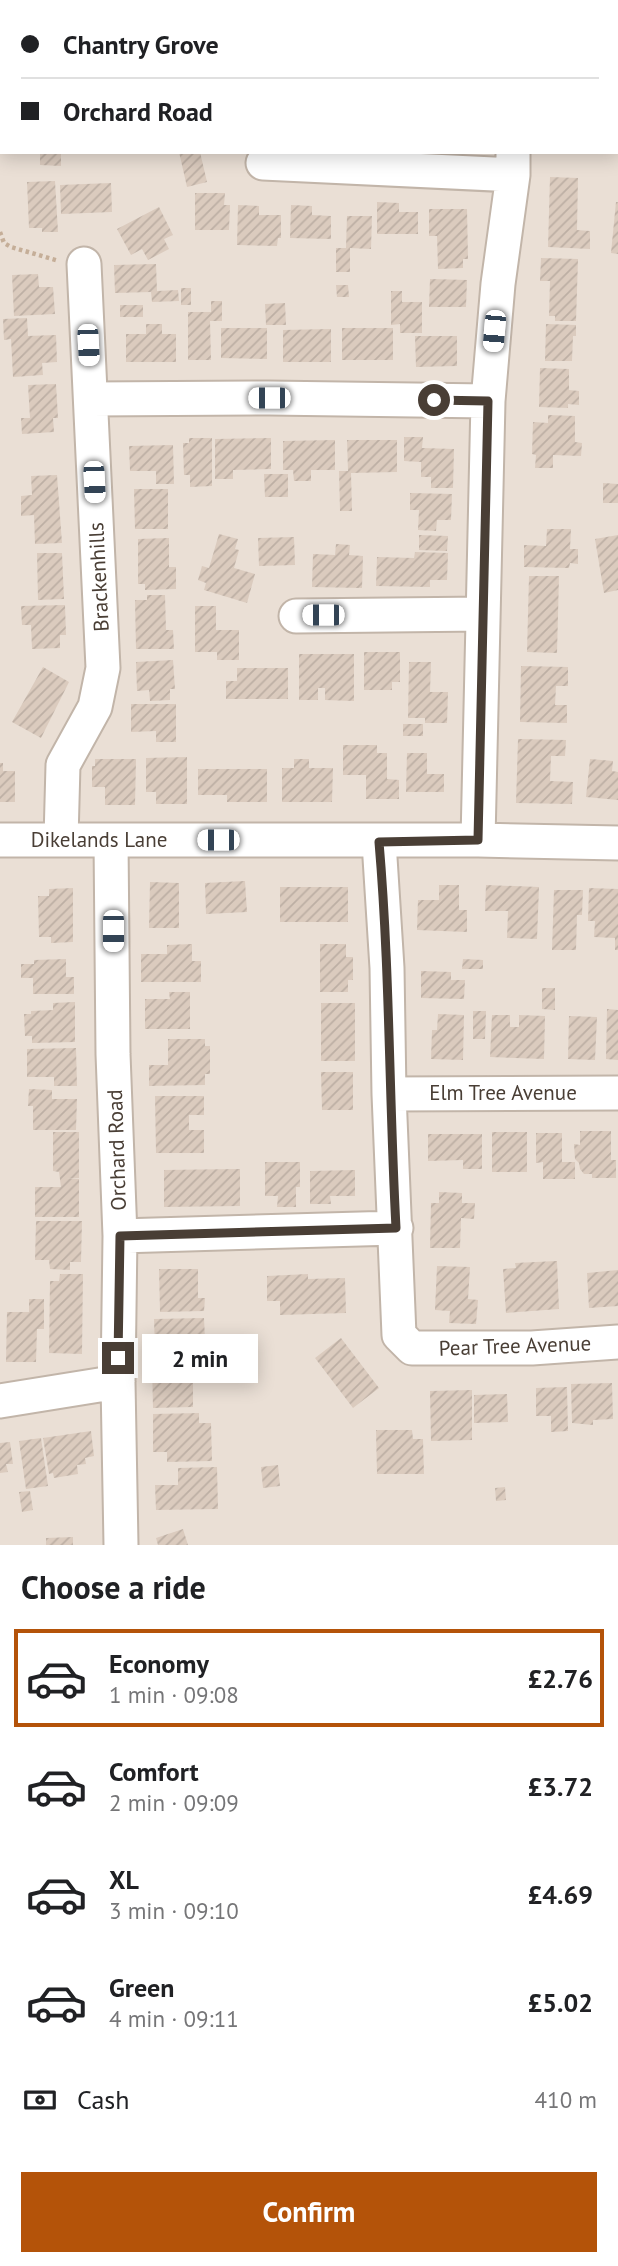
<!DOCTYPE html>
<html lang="en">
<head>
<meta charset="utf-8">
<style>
	body { margin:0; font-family:"PT Sans",sans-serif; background:#f2f2f2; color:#202124; height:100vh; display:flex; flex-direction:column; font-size:26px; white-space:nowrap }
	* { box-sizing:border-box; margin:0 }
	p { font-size:23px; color:#757577 }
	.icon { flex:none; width:38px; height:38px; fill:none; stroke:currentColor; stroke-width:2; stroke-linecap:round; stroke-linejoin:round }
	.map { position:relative; height:1545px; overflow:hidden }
	.side { display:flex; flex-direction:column; background:#fff; flex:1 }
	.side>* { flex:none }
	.banner { position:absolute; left:0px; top:0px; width:620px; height:154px; box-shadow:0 4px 18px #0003; display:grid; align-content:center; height:154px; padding:0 21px; background:#fff }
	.end { position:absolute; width:32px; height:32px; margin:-16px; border:9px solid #493e35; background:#fff; box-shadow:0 0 0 4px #fff }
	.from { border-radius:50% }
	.bubble { position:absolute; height:49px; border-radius:0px; background:#fff; box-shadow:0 4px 18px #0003; font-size:23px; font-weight:700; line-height:49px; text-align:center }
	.car { position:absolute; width:21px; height:42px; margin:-21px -10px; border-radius:9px; box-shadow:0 0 5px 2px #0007; background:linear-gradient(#fff 24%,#345 0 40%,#fff 0 76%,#345 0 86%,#fff 0) }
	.banner b { display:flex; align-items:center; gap:24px; height:66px; font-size:26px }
	.banner b+b { border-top:2px solid #e0e0e0 }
	.banner i { width:18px; height:18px; background:#202124 }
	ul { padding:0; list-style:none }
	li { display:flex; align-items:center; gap:21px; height:98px; margin:0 14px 10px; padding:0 7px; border:4px solid transparent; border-radius:0px }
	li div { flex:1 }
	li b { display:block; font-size:26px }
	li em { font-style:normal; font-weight:700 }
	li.selected { border-color:#b45309 }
	li>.icon { width:63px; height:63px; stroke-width:1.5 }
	h2 { padding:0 21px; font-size:32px; line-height:84px }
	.pay { display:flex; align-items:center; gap:18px; height:77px; padding:0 21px; font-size:26px }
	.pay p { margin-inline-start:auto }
	.button { display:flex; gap:14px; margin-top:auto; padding:14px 21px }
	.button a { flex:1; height:80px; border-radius:0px; background:#b45309; color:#fff; font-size:28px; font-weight:700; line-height:80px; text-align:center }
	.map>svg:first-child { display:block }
</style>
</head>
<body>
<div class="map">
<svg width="618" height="1545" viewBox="0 0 618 1545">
	<defs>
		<pattern id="building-hatch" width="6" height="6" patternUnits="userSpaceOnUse" patternTransform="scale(1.75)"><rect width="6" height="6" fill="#dbcbbe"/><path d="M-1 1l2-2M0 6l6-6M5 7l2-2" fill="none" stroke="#bdafa4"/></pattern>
	</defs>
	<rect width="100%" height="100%" fill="#f5eee7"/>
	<path fill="#eadfd5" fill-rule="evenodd" d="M 0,0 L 618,0 L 618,1545 L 0,1545 ZM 2,2 L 618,2 L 618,152 L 2,152 Z"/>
	<path fill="url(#building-hatch)" d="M 40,152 L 61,152 L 61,166 L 40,165 Z
		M 179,152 L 200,152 L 207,182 L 187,187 Z
		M 550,177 L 578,178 L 577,230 L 590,231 L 590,249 L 548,247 Z
		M 55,181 L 58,232 L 42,232 L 42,228 L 29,228 L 27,182 Z
		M 111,183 L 112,212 L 61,214 L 60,185 Z
		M 195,193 L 225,193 L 224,205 L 230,205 L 229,230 L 195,230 Z
		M 377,202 L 399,203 L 399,212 L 418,212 L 418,234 L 377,234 Z
		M 616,202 L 618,202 L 618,254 L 611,253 Z
		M 238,205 L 259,206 L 259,215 L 281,215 L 281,238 L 278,238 L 277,246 L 237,245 Z
		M 291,205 L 312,206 L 312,215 L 331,216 L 331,239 L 290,238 Z
		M 159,207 L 173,235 L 164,239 L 169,249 L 148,260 L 142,249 L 131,255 L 117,229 Z
		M 429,209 L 467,209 L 468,259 L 463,259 L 463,268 L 438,269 L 437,236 L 429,236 Z
		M 347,216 L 372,216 L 371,249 L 350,248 L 350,272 L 336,272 L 336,248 L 346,248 Z
		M 541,258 L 578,259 L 576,321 L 555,321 L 555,316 L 549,316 L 550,281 L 540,281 Z
		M 156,264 L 157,291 L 178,290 L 179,301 L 152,302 L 151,292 L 115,293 L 114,265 Z
		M 38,274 L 39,287 L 53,287 L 55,314 L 14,316 L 12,275 Z
		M 430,279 L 467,280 L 466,307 L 429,307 Z
		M 336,285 L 348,285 L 349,297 L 337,297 Z
		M 181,288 L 191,288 L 191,305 L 181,305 Z
		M 391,291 L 402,291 L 402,302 L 422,302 L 422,333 L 400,333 L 400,324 L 391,325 Z
		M 211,301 L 222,301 L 222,321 L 210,321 L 211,360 L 188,360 L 188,312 L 211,312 Z
		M 285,303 L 286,325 L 266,325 L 265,304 Z
		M 120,305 L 143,305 L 143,317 L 120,317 Z
		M 27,318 L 28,336 L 56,335 L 57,362 L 42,363 L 43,375 L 13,377 L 11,339 L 4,340 L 3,319 Z
		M 146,324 L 162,324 L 162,334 L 176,334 L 176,362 L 126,362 L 126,334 L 146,334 Z
		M 546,324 L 576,325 L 576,336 L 573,336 L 572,361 L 545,361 Z
		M 221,328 L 267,328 L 267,359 L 221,358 Z
		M 342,328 L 393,328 L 393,360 L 342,360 Z
		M 331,329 L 331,362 L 283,362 L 283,330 Z
		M 415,336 L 457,336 L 457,366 L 416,367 Z
		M 540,368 L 569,369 L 569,390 L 579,391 L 579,405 L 568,404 L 568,408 L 539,407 Z
		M 56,384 L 58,418 L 53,418 L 54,432 L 22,434 L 21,418 L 30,418 L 28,385 Z
		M 548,415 L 575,416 L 575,442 L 582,443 L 581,456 L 553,455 L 553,468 L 535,468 L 536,455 L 532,454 L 533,422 L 548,423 Z
		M 404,437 L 423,437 L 422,448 L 454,449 L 453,488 L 431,488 L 431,477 L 421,477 L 421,462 L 404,461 Z
		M 189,438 L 212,438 L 212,486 L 190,487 L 190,475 L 184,475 L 183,443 L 189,443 Z
		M 271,438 L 271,469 L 233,470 L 233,479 L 215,479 L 215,439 Z
		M 335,440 L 335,470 L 311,470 L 311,481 L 294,481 L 293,470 L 283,470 L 283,441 Z
		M 347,440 L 397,440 L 397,472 L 351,473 L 352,511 L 340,511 L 339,471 L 348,471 Z
		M 173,445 L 174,484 L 156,484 L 156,471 L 130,471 L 129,446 Z
		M 264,474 L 288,474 L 288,497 L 265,497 Z
		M 57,475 L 62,543 L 35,544 L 34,515 L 21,516 L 21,496 L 32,495 L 31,476 Z
		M 603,483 L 618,484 L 618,503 L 603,503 Z
		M 134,489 L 168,489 L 168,529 L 135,529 Z
		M 410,493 L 452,494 L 451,520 L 437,520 L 436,531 L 418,530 L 419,510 L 410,510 Z
		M 547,529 L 571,529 L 570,549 L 578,549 L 578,564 L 570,563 L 569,568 L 524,567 L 524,545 L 546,546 Z
		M 219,534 L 238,539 L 235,549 L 239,550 L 234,568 L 255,574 L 247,603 L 204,590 L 206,583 L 198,580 L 202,566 L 209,568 Z
		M 419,535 L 448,536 L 447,551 L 419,550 Z
		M 618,535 L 618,590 L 604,593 L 595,539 Z
		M 294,537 L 295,565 L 259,566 L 258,538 Z
		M 169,538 L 169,567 L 176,567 L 176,589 L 145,590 L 145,584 L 138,584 L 138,539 Z
		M 336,544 L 350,545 L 349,555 L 363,556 L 362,588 L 312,587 L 313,554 L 335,555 Z
		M 415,552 L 448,553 L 447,580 L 430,580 L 430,587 L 376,586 L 377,557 L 414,558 Z
		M 37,553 L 62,553 L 64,599 L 38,600 Z
		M 529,576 L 559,576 L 557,653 L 527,652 Z
		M 147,595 L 165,595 L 166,630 L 173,630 L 174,649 L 136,649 L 135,600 L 147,600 Z
		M 65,605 L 66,635 L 60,635 L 60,648 L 32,649 L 31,625 L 22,625 L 21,606 Z
		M 195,606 L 216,606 L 216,630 L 239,630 L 239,660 L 217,660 L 217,652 L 195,652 Z
		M 364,652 L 400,652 L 400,682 L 392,682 L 392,690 L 364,690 Z
		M 299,654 L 354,654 L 354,701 L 325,700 L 325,688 L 318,688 L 318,700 L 299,700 Z
		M 173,660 L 175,689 L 170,689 L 170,700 L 150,701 L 149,690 L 137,691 L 136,662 Z
		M 409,662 L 431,662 L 430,692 L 448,692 L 447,723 L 425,723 L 425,718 L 408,718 Z
		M 521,666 L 568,667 L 568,686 L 556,686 L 555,705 L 567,705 L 567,723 L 520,722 Z
		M 43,667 L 69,682 L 41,738 L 12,722 Z
		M 237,668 L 288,668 L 288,699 L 226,699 L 226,681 L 237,681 Z
		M 131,704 L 176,704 L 176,742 L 156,742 L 156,731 L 131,732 Z
		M 403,724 L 423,724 L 423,736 L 403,736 Z
		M 518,739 L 566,740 L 565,756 L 551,756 L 550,781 L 573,782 L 572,804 L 516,803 Z
		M 343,745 L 377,745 L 377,753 L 387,753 L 387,779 L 399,780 L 399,799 L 366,799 L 366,775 L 343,775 Z
		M 407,753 L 427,753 L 427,774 L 444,774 L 444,792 L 406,792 Z
		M 187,757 L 187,804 L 156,804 L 156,792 L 146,792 L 146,758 Z
		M 95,759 L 136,759 L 135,805 L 105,805 L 105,787 L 92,787 L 92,766 L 95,766 Z
		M 294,759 L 309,759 L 309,768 L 333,768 L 332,802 L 282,802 L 282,768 L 294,768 Z
		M 590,759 L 613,761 L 612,771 L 618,772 L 618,800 L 586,797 Z
		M 0,763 L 3,763 L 3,771 L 15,771 L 15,802 L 0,802 Z
		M 198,769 L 267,769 L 267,802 L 227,802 L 227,795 L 198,795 Z
		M 245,881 L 247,912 L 206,914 L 205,883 Z
		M 150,882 L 179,883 L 179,928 L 149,928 Z
		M 439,885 L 459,885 L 459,910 L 467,910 L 467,932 L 417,930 L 418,900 L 439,900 Z
		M 486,885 L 539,887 L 537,939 L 507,938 L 508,911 L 485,911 Z
		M 280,887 L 348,887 L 348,922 L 280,922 Z
		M 73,888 L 73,942 L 51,943 L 51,937 L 39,937 L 38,896 L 49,896 L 49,889 Z
		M 589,888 L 618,889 L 618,950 L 615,950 L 615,938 L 594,937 L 595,921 L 588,921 Z
		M 554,890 L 583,890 L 582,915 L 577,915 L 576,950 L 552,950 Z
		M 192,944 L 192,961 L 201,961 L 201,982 L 141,982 L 141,954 L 167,954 L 167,945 Z
		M 320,944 L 346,944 L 346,957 L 353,957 L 353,980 L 348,980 L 348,992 L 320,992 Z
		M 66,959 L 66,977 L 74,977 L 74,994 L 33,994 L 33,978 L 21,978 L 21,964 L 34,964 L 34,960 Z
		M 463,959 L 483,960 L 483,969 L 462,969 Z
		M 421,971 L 451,972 L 451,980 L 465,980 L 464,999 L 421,998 Z
		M 542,988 L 555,988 L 555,1010 L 542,1009 Z
		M 169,992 L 190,992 L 190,1029 L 145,1029 L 145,999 L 170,999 Z
		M 75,1002 L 75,1042 L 32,1043 L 32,1036 L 25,1036 L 24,1014 L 31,1014 L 31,1011 L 53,1010 L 53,1003 Z
		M 321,1003 L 355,1003 L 355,1061 L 321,1061 Z
		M 607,1009 L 618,1010 L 618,1060 L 606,1059 Z
		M 473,1011 L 486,1011 L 485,1039 L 473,1039 Z
		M 438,1014 L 464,1015 L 463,1060 L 431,1059 L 432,1030 L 437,1030 Z
		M 492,1015 L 510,1015 L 510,1027 L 519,1027 L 519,1015 L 545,1016 L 544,1059 L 490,1057 Z
		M 569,1016 L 597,1017 L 595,1060 L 568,1059 Z
		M 168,1039 L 205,1039 L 205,1046 L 210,1046 L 210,1074 L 205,1074 L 205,1085 L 149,1086 L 149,1065 L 168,1065 Z
		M 76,1048 L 77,1086 L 54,1086 L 54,1077 L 27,1077 L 27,1049 Z
		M 321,1072 L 353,1072 L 353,1110 L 322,1110 Z
		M 29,1089 L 52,1090 L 52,1099 L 77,1099 L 76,1130 L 33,1130 L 33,1106 L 28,1106 Z
		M 155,1096 L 204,1096 L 204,1115 L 189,1115 L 189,1130 L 204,1130 L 204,1153 L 156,1153 Z
		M 580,1131 L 611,1131 L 611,1160 L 616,1160 L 616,1178 L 592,1178 L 592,1174 L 584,1174 L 580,1169 L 579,1163 L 575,1159 L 574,1144 L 580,1145 Z
		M 53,1132 L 79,1132 L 79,1178 L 67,1179 L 79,1179 L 79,1217 L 35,1217 L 35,1187 L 61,1187 L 59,1172 L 53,1171 Z
		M 492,1132 L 527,1132 L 527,1172 L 492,1172 Z
		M 536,1133 L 562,1133 L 562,1162 L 575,1162 L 575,1179 L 543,1179 L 543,1162 L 536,1163 Z
		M 428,1134 L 482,1134 L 482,1169 L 463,1169 L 463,1160 L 428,1161 Z
		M 265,1162 L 300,1162 L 300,1187 L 296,1187 L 296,1207 L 277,1207 L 278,1196 L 265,1196 Z
		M 240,1169 L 240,1206 L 164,1207 L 164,1170 Z
		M 355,1170 L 355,1196 L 330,1196 L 331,1204 L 310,1204 L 310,1171 Z
		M 439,1192 L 462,1193 L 462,1203 L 475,1203 L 474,1219 L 461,1218 L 460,1248 L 430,1248 L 431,1203 L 439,1203 Z
		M 36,1221 L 82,1221 L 81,1262 L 70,1262 L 70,1270 L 50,1269 L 49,1260 L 35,1260 Z
		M 557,1261 L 559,1309 L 506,1313 L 503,1269 L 516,1268 L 515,1263 Z
		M 437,1266 L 470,1267 L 468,1299 L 478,1300 L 476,1324 L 449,1323 L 450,1311 L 435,1310 Z
		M 159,1269 L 198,1269 L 198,1298 L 205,1298 L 204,1311 L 160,1312 Z
		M 618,1270 L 618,1306 L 589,1308 L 587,1273 Z
		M 60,1274 L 83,1274 L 82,1354 L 49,1353 L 50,1281 L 59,1281 Z
		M 308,1274 L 308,1279 L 345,1278 L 346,1313 L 280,1315 L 280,1301 L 267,1301 L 267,1276 Z
		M 29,1299 L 44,1299 L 44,1329 L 37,1329 L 36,1362 L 6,1362 L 7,1312 L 29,1312 Z
		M 204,1318 L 205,1340 L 212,1339 L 212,1352 L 194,1352 L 194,1349 L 155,1350 L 154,1319 Z
		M 341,1338 L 379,1388 L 353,1408 L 315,1358 Z
		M 168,1356 L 200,1356 L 201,1382 L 193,1383 L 193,1407 L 153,1408 L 152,1366 L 168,1365 Z
		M 612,1383 L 613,1419 L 593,1420 L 593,1425 L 572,1423 L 571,1384 Z
		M 567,1387 L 568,1431 L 551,1432 L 551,1416 L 536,1416 L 536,1388 Z
		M 472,1390 L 472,1440 L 431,1441 L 430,1391 Z
		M 507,1394 L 508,1422 L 474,1423 L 474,1395 Z
		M 199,1413 L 199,1423 L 211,1423 L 212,1461 L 167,1462 L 167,1452 L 153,1452 L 153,1414 Z
		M 376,1430 L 412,1430 L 413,1439 L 423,1439 L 424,1474 L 377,1474 Z
		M 91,1431 L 94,1456 L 85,1458 L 86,1464 L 77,1465 L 78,1474 L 54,1478 L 53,1473 L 49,1474 L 43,1438 Z
		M 41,1438 L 48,1486 L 26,1489 L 19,1441 Z
		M 10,1442 L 13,1464 L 6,1464 L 8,1472 L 0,1473 L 0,1443 Z
		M 278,1465 L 280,1486 L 263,1488 L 261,1467 Z
		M 217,1467 L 218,1509 L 156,1510 L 155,1485 L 178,1485 L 178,1468 Z
		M 505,1487 L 506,1500 L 496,1501 L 495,1488 Z
		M 30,1491 L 33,1510 L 22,1512 L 19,1492 Z
		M 183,1529 L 188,1545 L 158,1545 L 156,1538 Z
		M 73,1537 L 73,1545 L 46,1545 L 46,1538 Z"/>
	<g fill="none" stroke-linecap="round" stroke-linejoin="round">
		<g stroke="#c2b5a9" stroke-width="37">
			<path id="minor" d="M 279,0 L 304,2
				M 57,2 L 59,0
				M 0,9 L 2,9
				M 263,163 L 513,175
				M 91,399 L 269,398 L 488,401
				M 296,616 L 483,614
				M 61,839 L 63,765 L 95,707 L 103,668 L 84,264
				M 0,840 L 478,840 L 618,843
				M 111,840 L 113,1054 L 120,1236 L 118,1382 L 121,1545
				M 478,840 L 488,401 L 498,284 L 513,175 L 513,152
				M 379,842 L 387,968 L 389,1094 L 399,1335 L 412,1348 L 532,1348 L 618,1342
				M 389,1094 L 618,1093
				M 120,1236 L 396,1228
				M 0,1401 L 118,1382"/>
		</g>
		<path stroke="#c5ae98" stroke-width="4.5" stroke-dasharray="3.5 3.5" stroke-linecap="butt" d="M 0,232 L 4,243 L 11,247 L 59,261"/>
		<use href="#minor" stroke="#fff" stroke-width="33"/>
	</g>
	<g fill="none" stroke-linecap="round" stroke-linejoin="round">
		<path stroke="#493e35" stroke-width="9" d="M 118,1358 L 120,1236 L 396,1228 C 389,1099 390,970 379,842 L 478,840 L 488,401 L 434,400"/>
	</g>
	<g text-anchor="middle" stroke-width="7" stroke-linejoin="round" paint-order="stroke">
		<g font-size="21" fill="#493e35" stroke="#fff">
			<text transform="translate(99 577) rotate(-93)" y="7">Brackenhills</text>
			<text x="99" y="847">Dikelands Lane</text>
			<text x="503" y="1100">Elm Tree Avenue</text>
			<text transform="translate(117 1150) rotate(-92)" y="7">Orchard Road</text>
			<text transform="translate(515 1346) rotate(-2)" y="7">Pear Tree Avenue</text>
		</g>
	</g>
</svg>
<i class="end from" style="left:434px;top:400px"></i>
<i class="end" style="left:118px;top:1358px"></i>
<div class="bubble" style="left:142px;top:1334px;width:116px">2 min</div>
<i class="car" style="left:494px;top:331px;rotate:185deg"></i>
<i class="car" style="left:88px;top:345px;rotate:177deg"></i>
<i class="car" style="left:269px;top:398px;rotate:270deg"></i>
<i class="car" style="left:94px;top:482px;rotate:177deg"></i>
<i class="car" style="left:323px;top:615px;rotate:270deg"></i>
<i class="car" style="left:218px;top:840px;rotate:270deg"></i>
<i class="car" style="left:113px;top:931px;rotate:180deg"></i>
<div class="banner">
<b><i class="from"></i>Chantry Grove</b>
<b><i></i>Orchard Road</b>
</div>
</div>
<section class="side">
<h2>Choose a ride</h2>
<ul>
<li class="selected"><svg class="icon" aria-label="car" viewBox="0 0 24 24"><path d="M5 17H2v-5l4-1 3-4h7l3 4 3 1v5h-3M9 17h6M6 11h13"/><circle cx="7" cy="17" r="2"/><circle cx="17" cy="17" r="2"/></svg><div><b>Economy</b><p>1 min · 09:08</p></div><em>£2.76</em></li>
<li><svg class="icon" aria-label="car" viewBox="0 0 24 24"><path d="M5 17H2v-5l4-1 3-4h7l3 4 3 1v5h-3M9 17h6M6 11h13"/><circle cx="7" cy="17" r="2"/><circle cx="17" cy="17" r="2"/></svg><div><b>Comfort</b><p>2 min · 09:09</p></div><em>£3.72</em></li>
<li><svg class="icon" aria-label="car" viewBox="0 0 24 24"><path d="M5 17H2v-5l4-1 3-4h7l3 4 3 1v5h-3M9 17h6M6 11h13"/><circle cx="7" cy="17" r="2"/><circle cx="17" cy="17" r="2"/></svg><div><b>XL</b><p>3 min · 09:10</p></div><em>£4.69</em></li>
<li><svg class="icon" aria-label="car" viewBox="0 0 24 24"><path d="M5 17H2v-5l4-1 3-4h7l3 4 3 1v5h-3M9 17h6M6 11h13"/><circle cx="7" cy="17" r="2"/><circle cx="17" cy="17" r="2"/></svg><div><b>Green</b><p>4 min · 09:11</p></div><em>£5.02</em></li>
</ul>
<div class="pay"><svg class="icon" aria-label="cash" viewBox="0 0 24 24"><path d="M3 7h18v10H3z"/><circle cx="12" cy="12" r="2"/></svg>Cash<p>410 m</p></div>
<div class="button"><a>Confirm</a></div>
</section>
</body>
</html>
